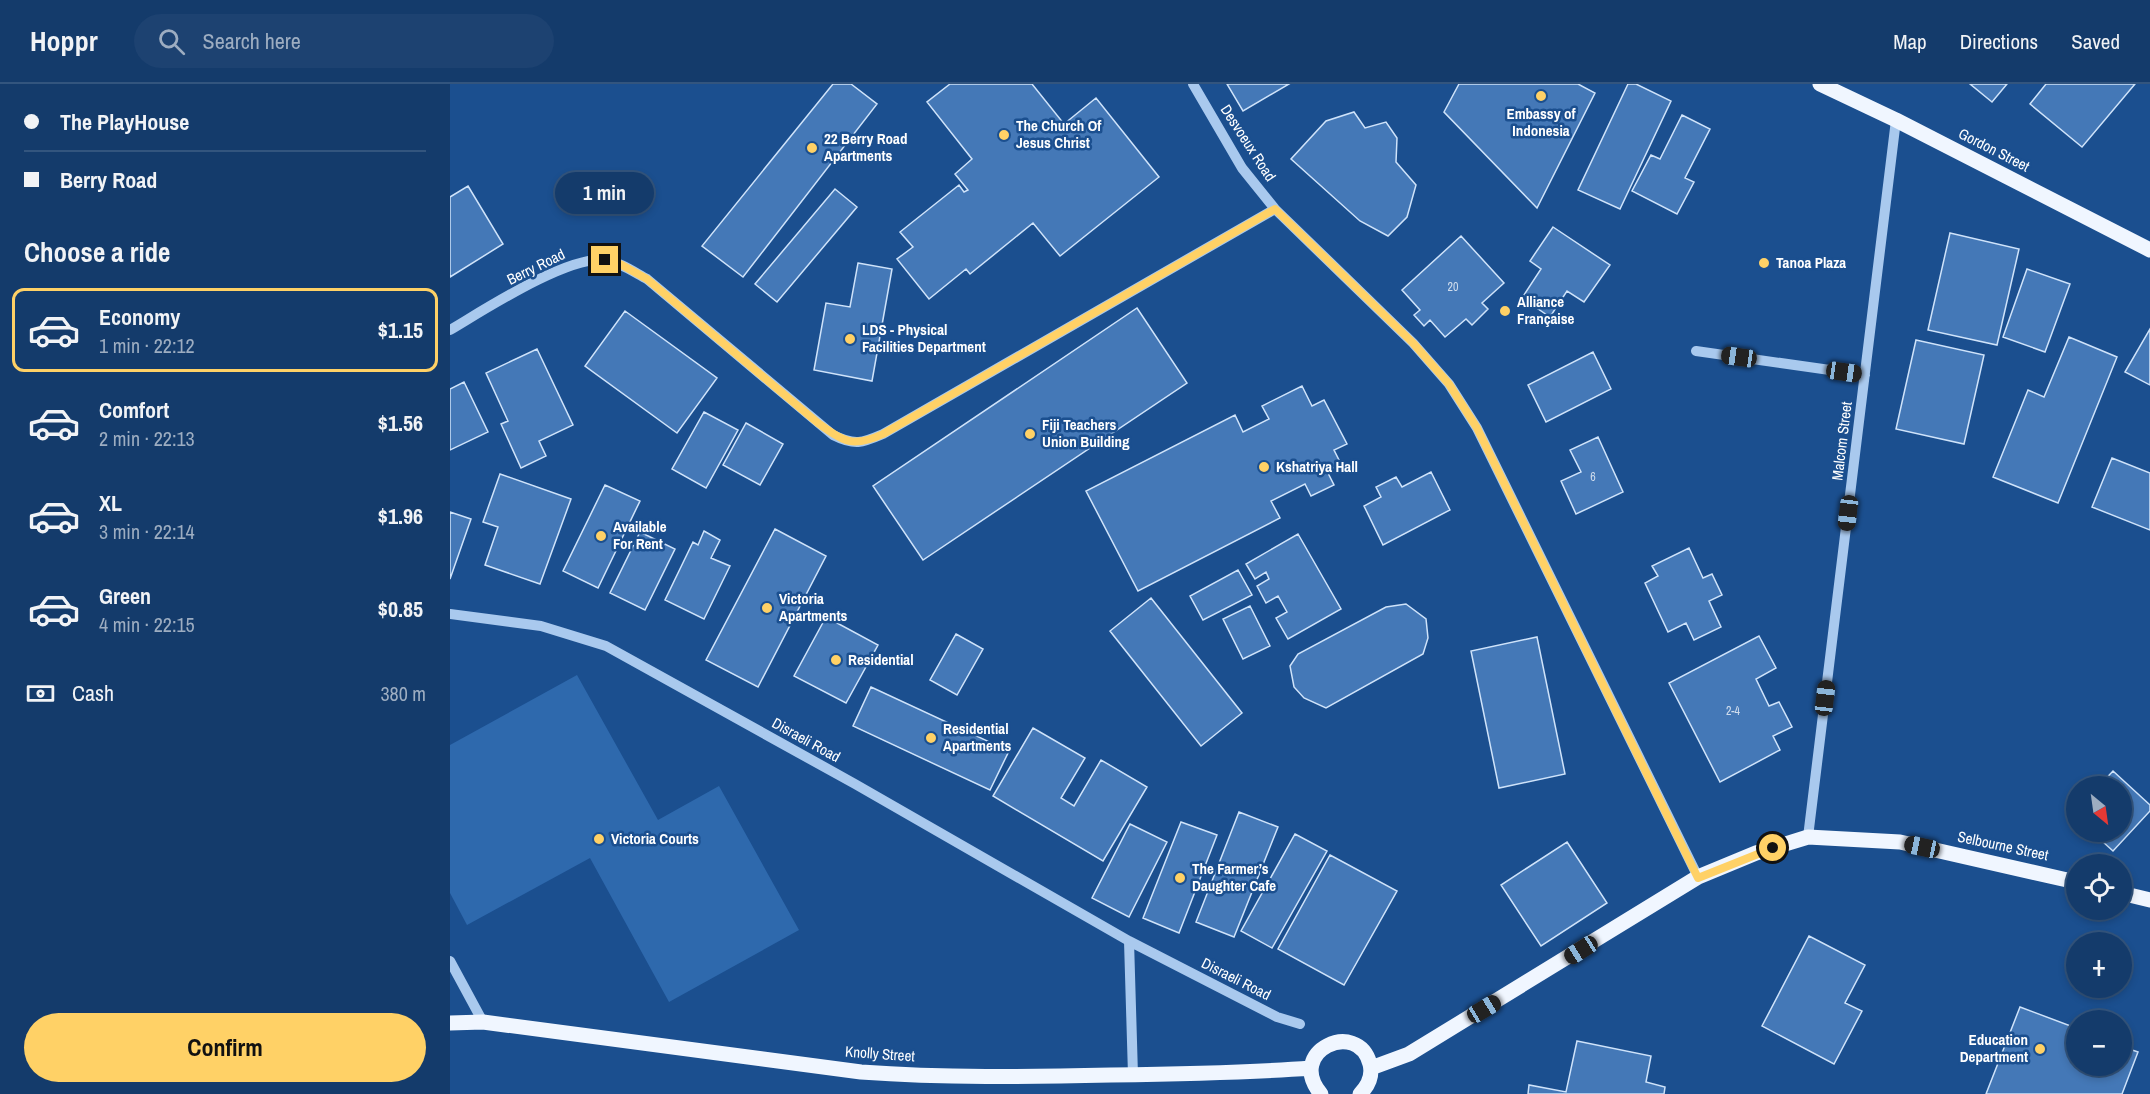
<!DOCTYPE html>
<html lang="en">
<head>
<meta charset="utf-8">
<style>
	body { margin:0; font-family:"Archivo Narrow",sans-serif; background:#1d4271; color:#f1f3f6; height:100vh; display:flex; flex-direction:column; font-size:22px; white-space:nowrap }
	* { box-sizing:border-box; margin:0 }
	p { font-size:20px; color:#9dadc1 }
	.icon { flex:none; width:33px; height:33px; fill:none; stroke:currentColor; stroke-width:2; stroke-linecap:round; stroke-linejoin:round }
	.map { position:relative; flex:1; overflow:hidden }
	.sheet { display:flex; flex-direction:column; background:#143b6b; width:450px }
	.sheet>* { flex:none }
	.hud { display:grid; align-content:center; height:132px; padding:0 24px; background:#143b6b }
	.needle { width:39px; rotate:151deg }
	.fabs { position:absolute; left:1616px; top:692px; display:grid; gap:12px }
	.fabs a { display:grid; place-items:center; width:66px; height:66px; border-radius:50%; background:#143b6b; box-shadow:0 3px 9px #0003,0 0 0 2px #33557e; font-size:30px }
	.end { position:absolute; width:27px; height:27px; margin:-14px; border:8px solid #ffd166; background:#111; box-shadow:0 0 0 3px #111 }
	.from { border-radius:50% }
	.bubble { position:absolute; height:42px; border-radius:21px; background:#143b6b; box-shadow:0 3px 9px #0003,0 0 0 2px #33557e; font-size:20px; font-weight:800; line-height:42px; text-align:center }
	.car { position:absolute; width:18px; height:36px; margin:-18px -9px; border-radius:8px; box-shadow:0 0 4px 2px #0007; background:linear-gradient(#222 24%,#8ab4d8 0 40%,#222 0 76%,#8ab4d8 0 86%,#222 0) }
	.hud b { display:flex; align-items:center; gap:21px; height:57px; font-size:22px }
	.hud b+b { border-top:2px solid #33557e }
	.hud i { width:15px; height:15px; background:#f1f3f6 }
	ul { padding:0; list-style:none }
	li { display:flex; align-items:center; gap:18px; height:84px; margin:0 12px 9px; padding:0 12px; border:3px solid transparent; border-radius:12px }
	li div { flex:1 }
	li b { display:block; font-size:22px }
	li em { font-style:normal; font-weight:800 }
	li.current { border-color:#ffd166 }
	li>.icon { width:54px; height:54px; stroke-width:1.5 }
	h2 { padding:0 24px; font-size:27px; line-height:72px }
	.pay { display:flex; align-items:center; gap:15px; height:66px; padding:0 24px; font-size:22px }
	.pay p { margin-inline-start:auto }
	.primary-button { display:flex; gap:12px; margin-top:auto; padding:12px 24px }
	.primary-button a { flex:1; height:69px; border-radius:36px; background:#ffd166; color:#111; font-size:24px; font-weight:800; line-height:69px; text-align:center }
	header { display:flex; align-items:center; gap:36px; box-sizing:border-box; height:84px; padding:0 30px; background:#143b6b; border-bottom:2px solid #33557e }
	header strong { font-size:28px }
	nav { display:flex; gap:33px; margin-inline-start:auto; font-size:21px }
	.search { width:420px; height:54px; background:#1d4271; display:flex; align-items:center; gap:15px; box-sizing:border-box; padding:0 21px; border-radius:33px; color:#9dadc1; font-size:22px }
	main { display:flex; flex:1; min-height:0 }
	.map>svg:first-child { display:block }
</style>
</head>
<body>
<header>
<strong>Hoppr</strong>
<div class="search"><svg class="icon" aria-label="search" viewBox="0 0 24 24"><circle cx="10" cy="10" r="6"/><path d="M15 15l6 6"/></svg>Search here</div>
<nav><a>Map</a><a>Directions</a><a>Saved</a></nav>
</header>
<main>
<section class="sheet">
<div class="hud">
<b><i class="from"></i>The PlayHouse</b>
<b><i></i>Berry Road</b>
</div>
<h2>Choose a ride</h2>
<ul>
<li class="current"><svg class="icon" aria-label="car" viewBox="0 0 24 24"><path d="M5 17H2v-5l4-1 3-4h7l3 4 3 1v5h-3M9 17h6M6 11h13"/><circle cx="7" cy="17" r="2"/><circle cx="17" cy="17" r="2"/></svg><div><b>Economy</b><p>1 min · 22:12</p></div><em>$1.15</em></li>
<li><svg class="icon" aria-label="car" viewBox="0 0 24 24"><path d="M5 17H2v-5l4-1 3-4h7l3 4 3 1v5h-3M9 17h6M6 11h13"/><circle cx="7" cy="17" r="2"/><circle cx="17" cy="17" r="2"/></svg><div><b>Comfort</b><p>2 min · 22:13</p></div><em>$1.56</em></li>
<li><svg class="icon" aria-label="car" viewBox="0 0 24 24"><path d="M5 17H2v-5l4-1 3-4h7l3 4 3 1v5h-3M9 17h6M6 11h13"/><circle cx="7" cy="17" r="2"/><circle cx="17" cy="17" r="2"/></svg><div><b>XL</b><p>3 min · 22:14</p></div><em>$1.96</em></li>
<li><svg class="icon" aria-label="car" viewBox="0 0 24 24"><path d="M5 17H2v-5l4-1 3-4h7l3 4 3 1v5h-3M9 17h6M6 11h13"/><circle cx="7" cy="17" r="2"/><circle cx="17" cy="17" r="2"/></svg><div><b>Green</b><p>4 min · 22:15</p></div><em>$0.85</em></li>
</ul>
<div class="pay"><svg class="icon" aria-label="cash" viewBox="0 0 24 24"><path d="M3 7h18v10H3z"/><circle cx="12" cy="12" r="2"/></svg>Cash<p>380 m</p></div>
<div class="primary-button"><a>Confirm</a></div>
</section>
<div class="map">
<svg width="1700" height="1010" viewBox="0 0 1700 1010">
	<rect width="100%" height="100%" fill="#1b4f8f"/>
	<path fill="#2e69ad" d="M 127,591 L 208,736 L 269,702 L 349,846 L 219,918 L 140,774 L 17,841 L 0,809 L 0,661 Z"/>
	<path fill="#4478b7" stroke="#cfe3fa" stroke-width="1.5" d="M 383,0 L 401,0 L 427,20 L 293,193 L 252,162 Z
		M 500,0 L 582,0 L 614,40 L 646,14 L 709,93 L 610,172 L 583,139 L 520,190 L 516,185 L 479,215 L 447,175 L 463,163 L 450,148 L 509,101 L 514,108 L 518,106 L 505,90 L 522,75 L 477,18 Z
		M 777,0 L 839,0 L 793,27 Z
		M 1009,0 L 1128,0 L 1145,9 L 1087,124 L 994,28 Z
		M 1178,0 L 1186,0 L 1221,17 L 1170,125 L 1128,106 Z
		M 1520,0 L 1557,0 L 1542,18 Z
		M 1596,0 L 1685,0 L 1632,63 L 1580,20 Z
		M 904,28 L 915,44 L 936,38 L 947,54 L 946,78 L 966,101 L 957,133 L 938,152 L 910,137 L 841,75 L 876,37 Z
		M 1232,31 L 1260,45 L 1235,94 L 1244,98 L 1227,130 L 1182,107 L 1201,71 L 1210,75 Z
		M 18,102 L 53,160 L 0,193 L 0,113 Z
		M 385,105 L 407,123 L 327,218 L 305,200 Z
		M 1103,143 L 1160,181 L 1134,218 L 1117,207 L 1100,233 L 1072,214 L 1091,185 L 1080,177 Z
		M 1500,149 L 1569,165 L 1547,261 L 1478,246 Z
		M 1011,152 L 1054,199 L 1032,219 L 1038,225 L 1022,241 L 1016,235 L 995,253 L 980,236 L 974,242 L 964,231 L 970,226 L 952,206 Z
		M 408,179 L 442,185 L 422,297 L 364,286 L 376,219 L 400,223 Z
		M 1577,185 L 1620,200 L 1595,268 L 1553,253 Z
		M 687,224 L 737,299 L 473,476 L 423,402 Z
		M 175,227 L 267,294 L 227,349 L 135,282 Z
		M 1700,245 L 1700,301 L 1675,288 Z
		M 1619,253 L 1667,273 L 1608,419 L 1543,393 L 1578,306 L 1594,313 Z
		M 1466,256 L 1534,271 L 1514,360 L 1446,345 Z
		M 87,265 L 123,341 L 89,357 L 96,372 L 71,384 L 51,340 L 58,337 L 36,289 Z
		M 1143,268 L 1161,305 L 1096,338 L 1078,301 Z
		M 14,298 L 38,348 L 0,366 L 0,305 Z
		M 852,302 L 862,322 L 874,316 L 897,360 L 884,366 L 891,380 L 877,387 L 884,401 L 861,412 L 855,400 L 821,417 L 830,434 L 688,507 L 636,407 L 785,331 L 793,348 L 819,335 L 812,322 Z
		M 254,328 L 288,346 L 256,404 L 222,385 Z
		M 296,339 L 333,360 L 310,401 L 273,381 Z
		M 1148,353 L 1173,408 L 1126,430 L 1111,397 L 1131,388 L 1120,366 Z
		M 1662,374 L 1700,389 L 1700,446 L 1642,423 Z
		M 981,388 L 1000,426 L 933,461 L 914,422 L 931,413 L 926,403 L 946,393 L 952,403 Z
		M 50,390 L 121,415 L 90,500 L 35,481 L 48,443 L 33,438 Z
		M 155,401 L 190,417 L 148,504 L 113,487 Z
		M 0,428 L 21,435 L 0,495 Z
		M 325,445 L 376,472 L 308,603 L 256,576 Z
		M 254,447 L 270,456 L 261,474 L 280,482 L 254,535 L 215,516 L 243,458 L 248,461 Z
		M 190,448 L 225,465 L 195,526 L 160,509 Z
		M 848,450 L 891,525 L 838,555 L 826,534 L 837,528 L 828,512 L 816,519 L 807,502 L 819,495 L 816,488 L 805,495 L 796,480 Z
		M 1239,464 L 1253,494 L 1262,490 L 1272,511 L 1259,517 L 1271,543 L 1244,556 L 1236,539 L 1218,548 L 1195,499 L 1208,492 L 1202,482 Z
		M 788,486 L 802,511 L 753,536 L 740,512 Z
		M 701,514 L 792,629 L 751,662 L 660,547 Z
		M 956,520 L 976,535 L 978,554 L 973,570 L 876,624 L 854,614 L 844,603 L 840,582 L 848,570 L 936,523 Z
		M 800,522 L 820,562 L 793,575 L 773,535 Z
		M 376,533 L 428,561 L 396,619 L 344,592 Z
		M 506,550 L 533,565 L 507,611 L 480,596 Z
		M 1309,552 L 1326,584 L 1306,595 L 1319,622 L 1329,618 L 1342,643 L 1323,652 L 1330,666 L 1270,698 L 1219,599 Z
		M 1087,553 L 1115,690 L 1049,704 L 1021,567 Z
		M 421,603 L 559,667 L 540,706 L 403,642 Z
		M 583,644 L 635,674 L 611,714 L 624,722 L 651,676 L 697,703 L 653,777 L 543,712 Z
		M 1663,687 L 1700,721 L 1700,727 L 1663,767 L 1641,747 L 1671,747 L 1671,702 L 1649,702 Z
		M 789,728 L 828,743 L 784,853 L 746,838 Z
		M 731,738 L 767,751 L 729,849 L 693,834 Z
		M 680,740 L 717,758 L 679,833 L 642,814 Z
		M 845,750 L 877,767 L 822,864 L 791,847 Z
		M 1117,758 L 1157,819 L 1091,862 L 1051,801 Z
		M 880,771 L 947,807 L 894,901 L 828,865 Z
		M 1359,852 L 1415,881 L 1395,919 L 1412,927 L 1384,980 L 1312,942 Z
		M 1570,923 L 1626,944 L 1626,981 L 1671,981 L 1671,962 L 1688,968 L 1672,1010 L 1536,1010 Z
		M 1127,957 L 1201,972 L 1196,998 L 1215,1003 L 1214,1010 L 1078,1010 L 1079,1001 L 1116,1008 Z"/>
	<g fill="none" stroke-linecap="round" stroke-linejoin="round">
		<path stroke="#a9c9ee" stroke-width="10" d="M 743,0 L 792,84 L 825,125 L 963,259 L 999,300 L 1027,344 L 1248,793
			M 0,246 C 34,226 118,171 155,176 C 170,178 184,188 197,195 L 383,351 C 405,362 412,359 433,350 L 825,125
			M 1246,267 L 1415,291
			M 0,530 L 91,542 L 156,562 L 405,700 L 679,857 L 683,991
			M 1358,753 L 1446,36
			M 679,857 L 827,933 L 850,940
			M 0,877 L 33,938"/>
		<path stroke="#f0f6ff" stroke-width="15" d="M 1370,0 L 1446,36 L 1700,166
			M 1671,809 L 1700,816
			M 0,939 L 33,938 L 411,988 C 494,994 578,993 661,991 C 728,990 794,989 861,984
			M 921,984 L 959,970 L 1248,793 L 1306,769 L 1358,753 L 1450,758 L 1626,798
			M 871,1010 C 835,967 908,934 920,980 C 923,992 918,1002 910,1010"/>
	</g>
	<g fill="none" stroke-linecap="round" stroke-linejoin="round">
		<path stroke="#ffd166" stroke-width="8" d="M 155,176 L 170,180 L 197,195 L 368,339 C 394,358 403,364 433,350 L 825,125 L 963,259 L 999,300 L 1027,344 L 1248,794 L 1323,764"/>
	</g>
	<g fill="#ffd166" stroke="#1b4f8f" stroke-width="2">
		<circle cx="1091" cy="12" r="6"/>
		<circle cx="554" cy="51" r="6"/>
		<circle cx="362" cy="64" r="6"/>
		<circle cx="1314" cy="179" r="6"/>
		<circle cx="1055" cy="227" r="6"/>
		<circle cx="400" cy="255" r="6"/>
		<circle cx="580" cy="350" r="6"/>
		<circle cx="814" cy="383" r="6"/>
		<circle cx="151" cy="452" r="6"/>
		<circle cx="317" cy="524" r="6"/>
		<circle cx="386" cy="576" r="6"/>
		<circle cx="481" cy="654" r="6"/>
		<circle cx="149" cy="755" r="6"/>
		<circle cx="730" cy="794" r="6"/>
		<circle cx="1590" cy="965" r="6"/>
	</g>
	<g text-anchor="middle" stroke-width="5" stroke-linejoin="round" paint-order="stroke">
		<g font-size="12" fill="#d0dded">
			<text x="1003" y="207">20</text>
			<text x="1143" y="397">6</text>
			<text x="1283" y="631">2-4</text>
		</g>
		<g font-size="15" font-weight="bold" fill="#fff" stroke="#1b4f8f" text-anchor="start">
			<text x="1091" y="35" text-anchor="middle">Embassy of<tspan x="1091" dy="17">Indonesia</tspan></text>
			<text x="566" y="47">The Church Of<tspan x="566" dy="17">Jesus Christ</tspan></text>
			<text x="374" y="60">22 Berry Road<tspan x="374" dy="17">Apartments</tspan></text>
			<text x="1326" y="184">Tanoa Plaza</text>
			<text x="1067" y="223">Alliance<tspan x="1067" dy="17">Française</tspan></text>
			<text x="412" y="251">LDS - Physical<tspan x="412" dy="17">Facilities Department</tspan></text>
			<text x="592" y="346">Fiji Teachers<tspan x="592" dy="17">Union Building</tspan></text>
			<text x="826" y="388">Kshatriya Hall</text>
			<text x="163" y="448">Available<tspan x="163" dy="17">For Rent</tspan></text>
			<text x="329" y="520">Victoria<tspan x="329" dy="17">Apartments</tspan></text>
			<text x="398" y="581">Residential</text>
			<text x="493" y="650">Residential<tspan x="493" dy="17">Apartments</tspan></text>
			<text x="161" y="760">Victoria Courts</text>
			<text x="742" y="790">The Farmer’s<tspan x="742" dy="17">Daughter Cafe</tspan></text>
			<text x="1578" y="961" text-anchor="end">Education<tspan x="1578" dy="17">Department</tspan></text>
		</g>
		<g font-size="15" fill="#fff" stroke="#1b4f8f">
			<text transform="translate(798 59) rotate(57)" y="5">Desvoeux Road</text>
			<text transform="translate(1544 66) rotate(27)" y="5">Gordon Street</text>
			<text transform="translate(86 183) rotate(-26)" y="5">Berry Road</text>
			<text transform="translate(1392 357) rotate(-83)" y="5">Malcom Street</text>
			<text transform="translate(356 656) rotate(29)" y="5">Disraeli Road</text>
			<text transform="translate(1553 762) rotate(12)" y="5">Selbourne Street</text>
			<text transform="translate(786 895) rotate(27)" y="5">Disraeli Road</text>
			<text transform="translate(430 970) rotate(4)" y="5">Knolly Street</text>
		</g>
	</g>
</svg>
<div class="fabs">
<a><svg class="needle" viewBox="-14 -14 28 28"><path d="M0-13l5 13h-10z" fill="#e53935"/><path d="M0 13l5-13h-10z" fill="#9dadc1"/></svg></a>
<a><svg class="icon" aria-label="locate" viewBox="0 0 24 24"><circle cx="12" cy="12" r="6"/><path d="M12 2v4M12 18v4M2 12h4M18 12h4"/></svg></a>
<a>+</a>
<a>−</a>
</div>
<i class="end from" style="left:1323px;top:764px"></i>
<i class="end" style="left:155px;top:176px"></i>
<div class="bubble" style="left:105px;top:88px;width:99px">1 min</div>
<i class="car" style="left:1289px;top:273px;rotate:278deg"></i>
<i class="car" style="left:1394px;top:288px;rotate:98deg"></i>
<i class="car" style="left:1398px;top:429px;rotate:187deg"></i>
<i class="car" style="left:1375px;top:614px;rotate:7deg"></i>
<i class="car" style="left:1472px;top:763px;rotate:282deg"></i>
<i class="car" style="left:1131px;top:866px;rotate:238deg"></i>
<i class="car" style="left:1034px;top:925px;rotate:59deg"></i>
</div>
</main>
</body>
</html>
